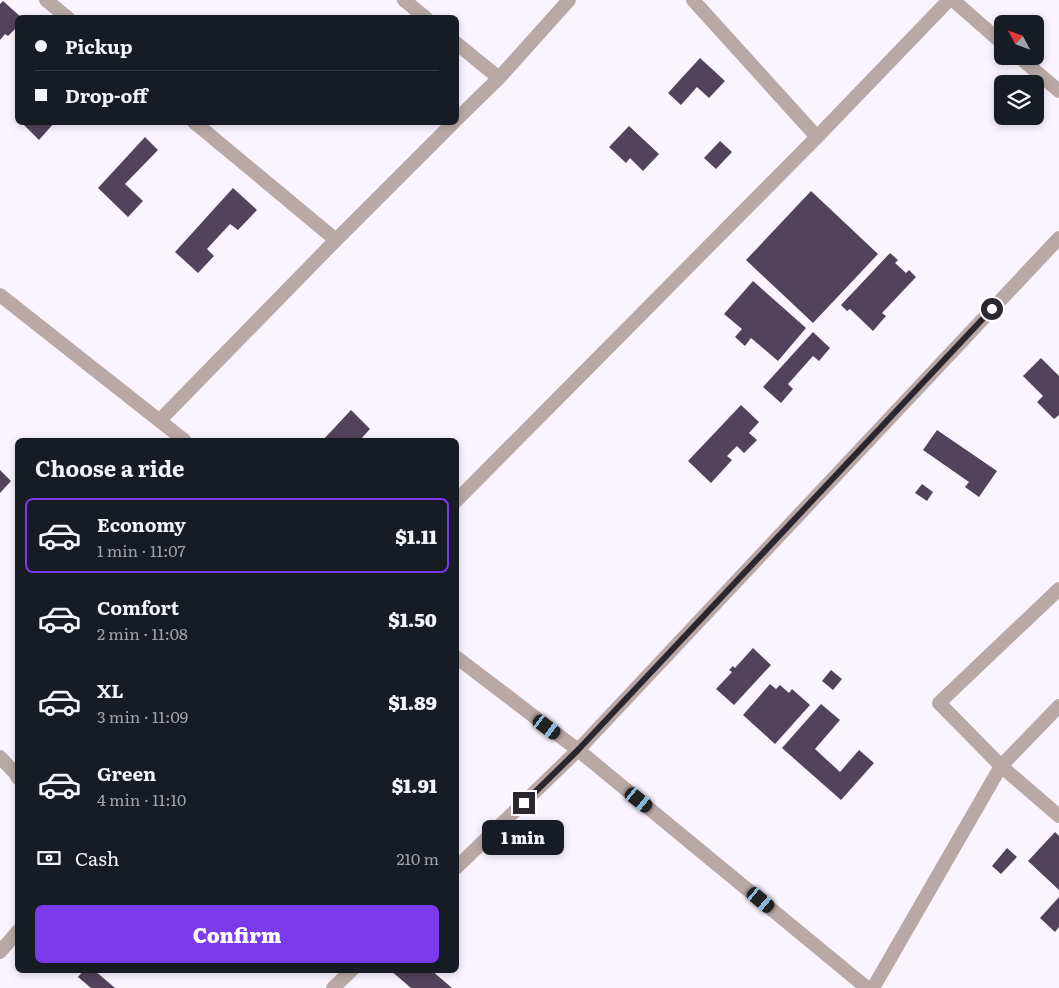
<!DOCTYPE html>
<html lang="en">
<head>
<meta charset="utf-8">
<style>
	body { margin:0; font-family:Literata,serif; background:#242831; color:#f1f3f6; height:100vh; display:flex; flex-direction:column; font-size:19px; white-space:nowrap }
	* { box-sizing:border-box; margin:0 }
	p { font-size:16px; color:#9ea1a6 }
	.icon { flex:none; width:28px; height:28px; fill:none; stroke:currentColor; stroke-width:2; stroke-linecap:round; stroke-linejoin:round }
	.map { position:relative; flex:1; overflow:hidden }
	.side { position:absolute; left:15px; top:438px; width:444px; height:535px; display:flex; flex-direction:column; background:#171b24; border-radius:8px; box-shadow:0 2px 8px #0003 }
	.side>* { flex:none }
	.hud { position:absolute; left:15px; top:15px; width:444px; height:110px; border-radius:8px; box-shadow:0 2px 8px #0003; display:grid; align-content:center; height:110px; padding:0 20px; background:#171b24 }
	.needle { width:32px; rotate:311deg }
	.fabs { position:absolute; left:994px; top:15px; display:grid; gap:10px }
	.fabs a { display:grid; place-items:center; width:50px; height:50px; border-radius:8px; background:#171b24; box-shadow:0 2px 8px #0003; font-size:25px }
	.end { position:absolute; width:22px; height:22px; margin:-11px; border:6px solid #2c262f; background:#fff; box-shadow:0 0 0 2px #fff }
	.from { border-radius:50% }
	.bubble { position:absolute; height:35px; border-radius:8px; background:#171b24; box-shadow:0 2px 8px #0003; font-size:16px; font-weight:800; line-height:35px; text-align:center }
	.car { position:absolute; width:15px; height:30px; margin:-15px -8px; border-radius:6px; box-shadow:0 0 4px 1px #0007; background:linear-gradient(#222 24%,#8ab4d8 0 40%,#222 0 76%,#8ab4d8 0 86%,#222 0) }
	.hud b { display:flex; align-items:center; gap:18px; height:48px; font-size:19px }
	.hud b+b { border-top:1px solid #363941 }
	.hud i { width:12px; height:12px; background:#f1f3f6 }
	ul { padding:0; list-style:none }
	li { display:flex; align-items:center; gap:15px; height:75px; margin:0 10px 8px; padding:0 10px; border:2px solid transparent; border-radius:8px }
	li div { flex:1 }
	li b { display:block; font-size:19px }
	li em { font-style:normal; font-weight:800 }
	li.selected { border-color:#7c3aed }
	li>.icon { width:45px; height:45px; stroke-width:1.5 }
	h2 { padding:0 20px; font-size:22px; line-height:60px }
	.pay { display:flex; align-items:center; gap:12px; height:55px; padding:0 20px; font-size:19px }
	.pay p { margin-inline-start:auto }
	.cta { display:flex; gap:10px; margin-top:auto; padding:10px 20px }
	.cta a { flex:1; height:58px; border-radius:8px; background:#7c3aed; color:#fff; font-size:20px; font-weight:800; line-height:58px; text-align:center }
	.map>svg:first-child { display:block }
</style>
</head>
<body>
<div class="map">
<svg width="1059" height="988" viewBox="0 0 1059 988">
	<rect width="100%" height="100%" fill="#faf4fe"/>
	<path fill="#52435c" d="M 3,1 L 22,18 L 18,18 L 18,26 L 8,36 L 5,34 L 0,40 L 0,4 Z
		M 700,58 L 725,81 L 709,98 L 697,87 L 681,105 L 668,93 Z
		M 21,122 L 55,122 L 39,140 Z
		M 629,126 L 659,154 L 643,171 L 630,158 L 626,163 L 609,147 Z
		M 145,137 L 158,150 L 125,184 L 143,201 L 128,217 L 98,188 Z
		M 720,141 L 732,152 L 716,169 L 704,158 Z
		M 233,188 L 257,210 L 238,230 L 230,224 L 207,249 L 214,256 L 198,273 L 175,252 Z
		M 811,191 L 878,254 L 813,323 L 746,260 Z
		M 890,253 L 898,260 L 895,263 L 906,273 L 909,270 L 916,277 L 882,313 L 886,316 L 873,331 L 850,309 L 847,311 L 841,305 Z
		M 753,281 L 806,328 L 778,361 L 751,338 L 745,346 L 735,337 L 742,329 L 724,314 Z
		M 813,332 L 830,348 L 819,361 L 813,356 L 788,384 L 793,389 L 781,403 L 763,387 Z
		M 1041,358 L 1059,376 L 1059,415 L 1054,419 L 1037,402 L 1043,396 L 1023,376 Z
		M 741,405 L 759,422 L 749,433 L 757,440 L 744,453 L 737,446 L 727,456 L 732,460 L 711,483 L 688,461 Z
		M 351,410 L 370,429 L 360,440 L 323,440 Z
		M 937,430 L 997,471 L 979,497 L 965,487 L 969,482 L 923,450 Z
		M 0,470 L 11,481 L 0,493 Z
		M 922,484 L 933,492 L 927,501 L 915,493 Z
		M 753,648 L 771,665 L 734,705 L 716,689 L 732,672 L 729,670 L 733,666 L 735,668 Z
		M 831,670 L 842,679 L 833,690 L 822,681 Z
		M 770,684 L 776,689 L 780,685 L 789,693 L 792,689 L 810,705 L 775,744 L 743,715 Z
		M 821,704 L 840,720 L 815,749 L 840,772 L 859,750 L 874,763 L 841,800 L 782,748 Z
		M 1055,832 L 1059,836 L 1059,890 L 1028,861 Z
		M 1007,848 L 1017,857 L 1001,874 L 992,866 Z
		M 1059,897 L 1059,927 L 1055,932 L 1040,918 Z
		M 84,970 L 94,970 L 115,988 L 91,988 L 78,977 Z
		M 390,970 L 431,970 L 452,988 L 411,988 Z"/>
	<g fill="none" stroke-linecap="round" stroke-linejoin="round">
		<path stroke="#b9a8a6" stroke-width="14" d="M 46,0 L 68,18
			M 404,0 L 426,18
			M 693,0 L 817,137
			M 953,0 L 1002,43
			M 456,43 L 499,78
			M 1018,56 L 1059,91
			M 456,120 L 499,78 L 569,0
			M 194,122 L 336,240
			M 160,420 L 336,240 L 454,122
			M 456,501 L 817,137 L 949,0
			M 1059,706 L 1001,766 L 1059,816
			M 0,757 L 15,773 L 18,778
			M 456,868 L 578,750 L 1059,238
			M 0,952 L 18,931
			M 333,988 L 352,970
			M 873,988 L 1001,766 L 939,703 L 1059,589"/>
		<path stroke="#b9a8a6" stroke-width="14" d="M 0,295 L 184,440
			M 456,657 L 578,750 L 867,988"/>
	</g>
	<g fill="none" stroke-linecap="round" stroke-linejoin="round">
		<path stroke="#2c262f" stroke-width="6" d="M 524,803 L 578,750 L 992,309"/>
	</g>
</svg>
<div class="fabs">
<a><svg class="needle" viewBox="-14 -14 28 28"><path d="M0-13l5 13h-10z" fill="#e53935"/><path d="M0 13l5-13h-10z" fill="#9ea1a6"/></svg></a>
<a><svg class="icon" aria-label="layers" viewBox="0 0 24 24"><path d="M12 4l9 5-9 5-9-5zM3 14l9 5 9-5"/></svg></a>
</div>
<i class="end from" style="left:992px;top:309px"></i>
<i class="end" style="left:524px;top:803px"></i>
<div class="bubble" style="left:482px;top:820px;width:82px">1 min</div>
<i class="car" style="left:547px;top:727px;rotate:127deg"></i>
<i class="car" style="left:639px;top:800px;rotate:129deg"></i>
<i class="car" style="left:761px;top:900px;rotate:130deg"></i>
<div class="hud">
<b><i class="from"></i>Pickup</b>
<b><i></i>Drop-off</b>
</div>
<section class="side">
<h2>Choose a ride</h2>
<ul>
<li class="selected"><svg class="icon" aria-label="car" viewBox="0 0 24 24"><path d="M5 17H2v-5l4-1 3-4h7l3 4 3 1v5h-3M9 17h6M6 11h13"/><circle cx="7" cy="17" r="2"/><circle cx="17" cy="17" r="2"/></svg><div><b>Economy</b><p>1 min · 11:07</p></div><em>$1.11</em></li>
<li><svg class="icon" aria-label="car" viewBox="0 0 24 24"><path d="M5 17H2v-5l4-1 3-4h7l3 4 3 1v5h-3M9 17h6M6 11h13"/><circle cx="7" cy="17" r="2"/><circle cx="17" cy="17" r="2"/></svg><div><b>Comfort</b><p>2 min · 11:08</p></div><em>$1.50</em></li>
<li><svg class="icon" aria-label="car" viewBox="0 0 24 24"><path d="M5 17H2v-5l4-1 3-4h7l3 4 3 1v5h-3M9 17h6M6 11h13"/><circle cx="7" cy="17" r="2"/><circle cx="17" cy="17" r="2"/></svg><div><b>XL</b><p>3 min · 11:09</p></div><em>$1.89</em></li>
<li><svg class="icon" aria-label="car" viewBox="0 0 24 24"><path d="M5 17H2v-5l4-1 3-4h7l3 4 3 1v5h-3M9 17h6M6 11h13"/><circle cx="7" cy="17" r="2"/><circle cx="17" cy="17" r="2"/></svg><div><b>Green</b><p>4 min · 11:10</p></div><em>$1.91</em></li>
</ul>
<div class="pay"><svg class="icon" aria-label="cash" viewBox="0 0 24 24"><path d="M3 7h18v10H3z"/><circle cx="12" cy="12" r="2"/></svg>Cash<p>210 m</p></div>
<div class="cta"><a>Confirm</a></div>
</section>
</div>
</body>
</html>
